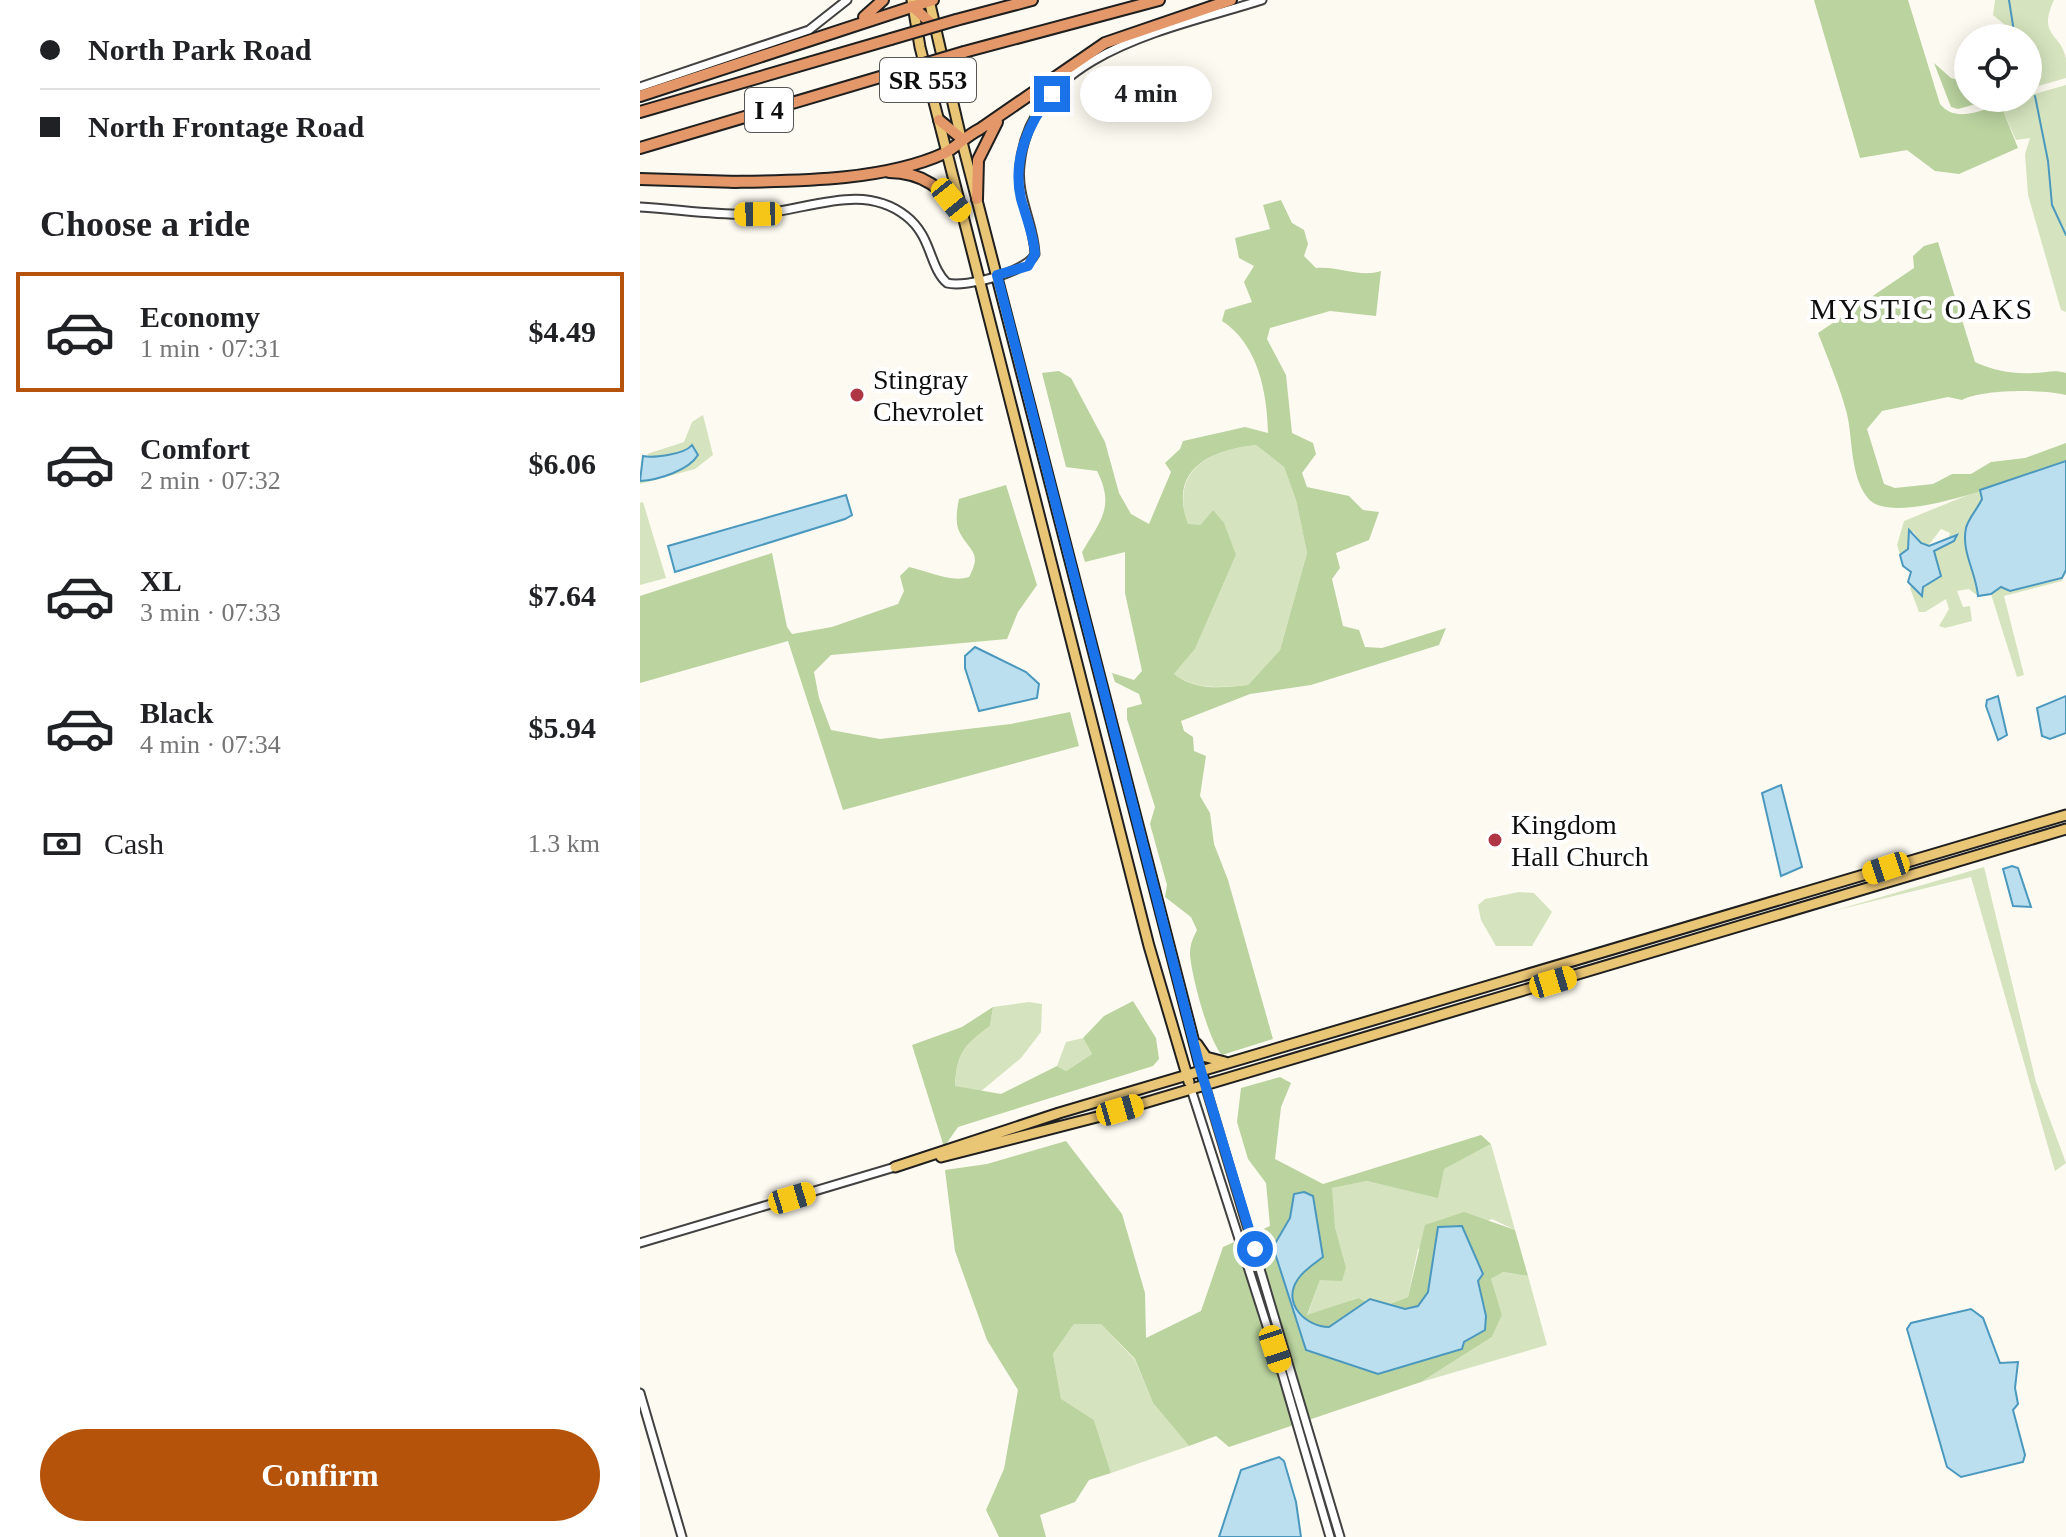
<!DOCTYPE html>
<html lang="en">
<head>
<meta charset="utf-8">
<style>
	body { margin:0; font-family:"Times New Roman",serif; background:#f2f2f2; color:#202124; height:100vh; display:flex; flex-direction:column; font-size:30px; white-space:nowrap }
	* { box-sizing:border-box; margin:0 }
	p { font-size:26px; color:#757577 }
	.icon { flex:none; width:44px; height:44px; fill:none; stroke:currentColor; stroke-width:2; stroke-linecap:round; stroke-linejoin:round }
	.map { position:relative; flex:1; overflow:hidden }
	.drawer { display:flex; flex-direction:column; background:#fff; width:640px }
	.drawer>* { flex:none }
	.top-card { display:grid; align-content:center; height:176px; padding:0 40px; background:#fff }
	.controls { position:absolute; left:1314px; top:24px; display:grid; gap:16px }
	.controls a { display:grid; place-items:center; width:88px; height:88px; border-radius:50%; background:#fff; box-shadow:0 4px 20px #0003; font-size:40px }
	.end { position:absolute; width:36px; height:36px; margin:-18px; border:10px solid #1a73e8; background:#fff; box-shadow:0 0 0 4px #fff }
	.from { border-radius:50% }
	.bubble { position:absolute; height:56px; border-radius:28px; background:#fff; box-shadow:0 4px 20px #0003; font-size:26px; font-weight:700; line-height:56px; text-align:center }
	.car { position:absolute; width:24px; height:48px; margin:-24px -12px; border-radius:10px; box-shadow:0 0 6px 2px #0007; background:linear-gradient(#f5c518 24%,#345 0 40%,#f5c518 0 76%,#345 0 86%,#f5c518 0) }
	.top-card b { display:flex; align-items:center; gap:28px; height:76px; font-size:30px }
	.top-card b+b { border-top:2px solid #e0e0e0 }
	.top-card i { width:20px; height:20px; background:#202124 }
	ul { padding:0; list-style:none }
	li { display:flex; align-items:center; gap:24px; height:120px; margin:0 16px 12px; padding:0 24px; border:4px solid transparent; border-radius:0px }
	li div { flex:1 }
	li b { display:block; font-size:30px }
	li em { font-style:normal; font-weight:700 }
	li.active { border-color:#b45309 }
	li>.icon { width:72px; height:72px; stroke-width:1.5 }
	h2 { padding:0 40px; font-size:36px; line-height:96px }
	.pay { display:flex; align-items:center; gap:20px; height:88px; padding:0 40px; font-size:30px }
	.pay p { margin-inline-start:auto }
	.action { display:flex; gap:16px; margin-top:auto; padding:16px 40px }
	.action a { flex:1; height:92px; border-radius:48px; background:#b45309; color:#fff; font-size:32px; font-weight:700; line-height:92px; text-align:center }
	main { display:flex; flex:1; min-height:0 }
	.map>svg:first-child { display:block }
</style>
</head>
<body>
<main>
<section class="drawer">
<div class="top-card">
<b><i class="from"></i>North Park Road</b>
<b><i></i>North Frontage Road</b>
</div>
<h2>Choose a ride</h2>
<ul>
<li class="active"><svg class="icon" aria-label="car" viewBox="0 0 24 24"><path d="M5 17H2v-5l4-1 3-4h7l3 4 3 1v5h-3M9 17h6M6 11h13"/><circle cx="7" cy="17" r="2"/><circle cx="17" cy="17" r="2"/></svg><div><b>Economy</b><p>1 min · 07:31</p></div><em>$4.49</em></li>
<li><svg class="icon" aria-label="car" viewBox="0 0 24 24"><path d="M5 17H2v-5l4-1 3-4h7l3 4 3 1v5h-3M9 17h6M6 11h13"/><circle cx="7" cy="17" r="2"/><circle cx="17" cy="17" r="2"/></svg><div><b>Comfort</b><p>2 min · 07:32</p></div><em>$6.06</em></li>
<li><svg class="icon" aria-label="car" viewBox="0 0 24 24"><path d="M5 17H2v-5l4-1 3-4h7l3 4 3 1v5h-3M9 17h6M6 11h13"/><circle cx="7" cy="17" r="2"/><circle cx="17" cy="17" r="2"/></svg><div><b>XL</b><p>3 min · 07:33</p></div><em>$7.64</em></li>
<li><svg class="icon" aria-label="car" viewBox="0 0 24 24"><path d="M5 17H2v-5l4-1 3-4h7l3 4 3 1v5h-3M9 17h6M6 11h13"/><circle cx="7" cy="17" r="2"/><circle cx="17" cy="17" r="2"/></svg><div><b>Black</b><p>4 min · 07:34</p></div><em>$5.94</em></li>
</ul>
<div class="pay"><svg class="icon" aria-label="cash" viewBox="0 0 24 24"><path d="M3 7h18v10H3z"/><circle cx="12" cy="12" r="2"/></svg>Cash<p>1.3 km</p></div>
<div class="action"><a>Confirm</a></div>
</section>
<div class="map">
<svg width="1426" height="1537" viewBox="0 0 1426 1537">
	<rect width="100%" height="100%" fill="#fdfaf1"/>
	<path fill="#d5e4be" d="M 1355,0 L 1414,0 C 1397,37 1421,32 1426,59 C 1426,65 1426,72 1426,78 L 1388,89 L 1388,38 L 1368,38 L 1364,24 L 1353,15 Z
		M 1426,85 L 1426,312 L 1421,310 L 1388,195 L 1385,154 L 1390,138 L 1376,140 L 1364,113 L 1370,101 Z
		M 63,415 L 73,455 L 55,469 L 0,484 L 0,481 L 15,479 L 55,460 L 58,455 L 50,447 L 48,451 L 11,459 L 7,454 L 44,442 L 52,422 Z
		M 616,445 L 644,467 L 656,500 L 667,553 L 640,650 L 608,685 C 579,687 557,691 534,674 L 555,649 L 596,555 L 573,510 L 560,525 L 548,525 C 529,470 569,450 616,445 Z
		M 1340,490 L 1342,499 C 1338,508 1328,519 1326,527 C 1321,552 1336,572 1338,596 L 1329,589 L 1317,591 L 1323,607 L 1330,606 L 1332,621 L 1305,628 L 1299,626 L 1309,609 L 1306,599 L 1285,612 L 1279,612 L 1270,588 L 1272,585 L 1282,596 L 1282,587 L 1300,578 L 1294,551 L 1314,541 L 1314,534 L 1308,541 L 1310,533 L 1301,529 L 1288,546 L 1281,543 L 1273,531 L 1268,549 L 1260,555 L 1257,545 L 1264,521 Z
		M 3,502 L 26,578 L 0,585 L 0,503 Z
		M 1426,570 L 1422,581 L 1364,596 L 1384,675 L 1377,677 L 1351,594 L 1361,587 L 1370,591 L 1422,579 Z
		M 1344,867 L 1396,1082 L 1426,1163 L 1415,1171 L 1331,877 L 1193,911 Z
		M 879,892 L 894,893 L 912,912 L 892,946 L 856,946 L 841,920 L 838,905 L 845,899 Z
		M 389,1002 L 402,1004 L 401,1032 L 381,1058 L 340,1092 L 315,1087 C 317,1053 323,1046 350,1026 L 353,1007 Z
		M 443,1038 L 452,1054 L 426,1071 L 417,1066 L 426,1042 Z
		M 851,1144 L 875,1230 L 852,1219 L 778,1249 L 768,1297 L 739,1308 L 717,1298 L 667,1316 L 680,1280 L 706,1267 L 695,1227 L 691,1188 L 727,1181 L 798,1197 L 803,1169 Z
		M 862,1272 L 888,1276 L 907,1345 L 781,1382 L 852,1337 L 862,1315 L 850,1280 Z
		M 434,1324 L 461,1324 L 495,1360 L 513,1403 L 549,1446 L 471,1473 L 454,1420 L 421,1400 L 413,1354 Z"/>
	<path fill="#bad39f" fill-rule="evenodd" d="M 1174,0 L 1268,0 L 1300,104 C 1317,125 1346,108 1370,101 L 1364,113 L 1378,148 L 1319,174 L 1295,171 L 1267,150 L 1220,158 Z
		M 1294,63 L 1311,78 L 1328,83 L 1328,98 L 1357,98 L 1318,109 L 1311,107 Z
		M 641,200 L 652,223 L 664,230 L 668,244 L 664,256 L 676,268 C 699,266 720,278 741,271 L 736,316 L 690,311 L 630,328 L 627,339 L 646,375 L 652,433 L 673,443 L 676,454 L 662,473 L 667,487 L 709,496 L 723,510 L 739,512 L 729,540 L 696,553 L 700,568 L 692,579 L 703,626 L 719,630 L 725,647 L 742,648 L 806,628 L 799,645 L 671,685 L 610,694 L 541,721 L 544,731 L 553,737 L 554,751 L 566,756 L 560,796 L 570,813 L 574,844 L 588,880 L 633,1039 L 582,1055 C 569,1042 551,974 550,954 C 550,944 553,938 557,930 L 551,917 L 525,897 L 527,885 L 510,824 L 515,807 L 487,719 L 487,708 L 502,704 L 499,694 L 475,682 L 472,673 L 494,680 L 502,671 L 485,593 L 485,552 L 445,562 L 442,552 C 461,520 475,507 457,471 L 426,467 L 402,373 L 419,371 L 431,378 L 465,442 L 479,493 L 491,514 L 509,524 L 531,472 L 525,463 L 540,449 L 543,441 L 605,427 L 628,433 C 627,392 618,344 582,321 L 585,310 L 612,302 L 604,282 L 614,266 L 599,258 L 595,238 L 630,229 L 623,205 ZM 616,445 L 644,467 L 656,500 L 667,553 L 640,650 L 608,685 C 580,688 556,691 534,674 L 555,649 L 596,555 L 584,523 L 573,510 L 560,525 L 548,524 C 528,470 569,450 616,445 Z
		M 1298,242 L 1335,362 C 1354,371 1373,374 1393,373 C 1406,373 1414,369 1426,373 L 1426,395 C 1403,389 1342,389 1322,400 L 1308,397 L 1242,411 L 1227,429 L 1244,484 L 1255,488 L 1293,484 L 1312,474 L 1331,474 L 1351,462 L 1385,458 L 1426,443 L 1426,461 C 1391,473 1251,532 1227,497 C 1210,474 1213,440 1207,414 C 1200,387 1188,359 1178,333 L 1274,268 L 1273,256 L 1284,246 Z
		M 366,485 L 397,585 L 378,612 L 367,639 L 191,655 L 174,672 L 179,698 L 191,730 L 240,739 L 371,724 L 430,712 L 439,746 L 203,810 L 148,641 L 0,683 L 0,596 L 132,553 L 147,627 L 152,634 L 192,627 L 258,604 L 264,591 L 260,576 L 269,567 C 288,571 311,583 329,577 C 343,551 329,552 319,531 C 315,522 317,508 319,499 Z
		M 493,1001 L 516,1038 L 519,1059 L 513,1066 L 318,1127 L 304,1147 L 272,1045 L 322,1027 L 353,1007 L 350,1026 C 323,1046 317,1053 315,1086 L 361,1094 L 417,1066 L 426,1071 L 452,1054 L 443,1038 L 464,1016 Z
		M 640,1077 L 651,1083 L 641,1107 L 635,1159 L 683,1184 L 841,1135 L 851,1144 L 804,1169 L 798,1198 L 727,1181 L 692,1188 L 695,1227 L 706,1267 L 702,1281 L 680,1280 L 667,1315 L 718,1298 L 739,1308 L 768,1297 L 785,1225 L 824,1212 L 875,1230 L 888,1276 L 863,1272 L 851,1279 L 862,1315 L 852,1337 L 781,1382 L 589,1447 L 576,1436 L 549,1446 L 513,1403 L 495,1359 L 461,1324 L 434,1324 L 413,1354 L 421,1399 L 454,1420 L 471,1473 L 449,1480 L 435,1502 L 400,1515 L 406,1537 L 359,1537 L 346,1510 L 364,1469 L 378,1390 L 347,1340 L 315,1251 L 305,1170 L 347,1164 L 426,1141 L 482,1214 L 505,1293 L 506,1338 L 561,1311 L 583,1247 L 630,1226 L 626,1183 L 608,1159 L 597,1122 L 601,1088 Z"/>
	<path fill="#bbdfef" stroke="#4b98be" stroke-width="2" d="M 52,445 L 58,455 C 49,470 19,480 0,481 L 3,456 C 12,458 44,455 52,445 Z
		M 1426,461 L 1426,570 L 1422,578 L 1370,591 L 1361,587 L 1351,594 L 1338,596 C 1336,572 1321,552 1326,528 C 1328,519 1338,508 1342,499 L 1340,490 Z
		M 206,495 L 212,515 L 205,519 L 35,572 L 28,546 Z
		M 1269,530 L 1281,543 L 1289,546 L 1317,535 L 1314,541 L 1294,551 L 1301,576 L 1283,587 L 1282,596 L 1268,582 L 1271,572 L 1263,566 L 1260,555 L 1268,549 Z
		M 335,647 L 386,672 L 399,684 L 397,698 L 339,711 L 325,668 L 325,656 Z
		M 1358,696 L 1367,735 L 1358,740 L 1346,706 L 1347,700 Z
		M 1426,696 L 1426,733 L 1410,739 L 1402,736 L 1397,708 Z
		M 1141,785 L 1162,867 L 1141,876 L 1122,793 Z
		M 1372,866 L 1378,868 L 1391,907 L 1373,906 L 1363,869 Z
		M 664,1192 L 673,1196 L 683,1257 C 675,1263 664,1270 658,1279 C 641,1303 666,1327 689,1327 L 730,1299 L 765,1309 L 778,1306 L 788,1292 L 798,1227 L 822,1226 L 843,1274 L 838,1281 L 846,1316 L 845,1330 L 824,1342 L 822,1349 L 738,1374 L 666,1350 L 633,1247 L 650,1218 L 654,1194 Z
		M 1331,1309 L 1343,1318 L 1360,1363 L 1378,1362 L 1375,1388 L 1378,1404 L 1373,1410 L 1385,1455 L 1383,1462 L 1321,1477 L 1307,1467 L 1267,1329 L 1271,1323 Z
		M 639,1457 L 644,1461 L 656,1502 L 661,1537 L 579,1537 L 601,1470 Z"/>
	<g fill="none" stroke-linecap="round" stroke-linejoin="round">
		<path stroke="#4b98be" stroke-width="2" d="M 1369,0 L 1375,38
			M 1388,69 L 1392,86
			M 1395,96 L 1408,161 L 1412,205 L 1426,235"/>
		<g stroke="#414141" stroke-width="11">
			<path id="tertiary" d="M 0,87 L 169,30 L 207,0
				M 0,207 C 39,209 78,216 117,214 C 167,211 222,181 266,216 C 292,236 289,267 307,283 C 326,288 387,272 395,254 C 394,223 376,197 380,165 C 391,51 535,28 622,0
				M 565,1085 L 700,1537
				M 551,1089 L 643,1376 L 690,1537
				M 0,1243 L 255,1167
				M 0,1393 L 42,1537"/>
		</g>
		<g stroke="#1f1f1f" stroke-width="13">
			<path id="primary" d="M 272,0 L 280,47 L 509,946 L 549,1082
				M 289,0 L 321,138 L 565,1085
				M 557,1044 L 566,1057 L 585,1062
				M 301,1157 L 457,1117 L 1426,829
				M 255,1167 L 419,1113 L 1426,815"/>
		</g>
		<g stroke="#1f1f1f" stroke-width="14">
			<path id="motorway" d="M 272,6 L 293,25
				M 224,17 L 243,0
				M 316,20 L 392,0
				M 324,52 L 519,0
				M 0,96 L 293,0
				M 0,112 L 251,39
				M 299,120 L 321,138
				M 0,148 L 257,72
				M 249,172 C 283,172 302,189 323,214
				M 0,179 L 98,182
				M 92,182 C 158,181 244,181 305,153 C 316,147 326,136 340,129 L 465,43 L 591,0
				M 337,199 L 338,160 L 357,122"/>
		</g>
		<use href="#tertiary" stroke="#fff" stroke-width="7"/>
		<use href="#primary" stroke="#e9c576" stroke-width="9"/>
		<use href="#motorway" stroke="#e49869" stroke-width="10"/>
		<g stroke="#1f1f1f" stroke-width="14" stroke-linecap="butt">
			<path id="motorway-bridge" d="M 251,39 L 316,20
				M 257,72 L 324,52"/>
		</g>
		<use href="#motorway-bridge" stroke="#e49869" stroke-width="10"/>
	</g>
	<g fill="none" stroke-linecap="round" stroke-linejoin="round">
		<path stroke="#1a73e8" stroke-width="10" d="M 412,94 C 388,123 372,161 381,199 C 386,217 394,236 395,254 L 388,266 L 357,275 L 561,1071 L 615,1249"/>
	</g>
	<g fill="#af3644" stroke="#fff" stroke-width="3">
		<circle cx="217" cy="395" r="8"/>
		<circle cx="855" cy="840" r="8"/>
	</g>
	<g text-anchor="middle" stroke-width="8" stroke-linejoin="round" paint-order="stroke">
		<g fill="#fff" stroke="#565656" stroke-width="2">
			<rect x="240" y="58" width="96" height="44" rx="6"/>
			<rect x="105" y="88" width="48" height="44" rx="6"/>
		</g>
		<g font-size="26" font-weight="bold" fill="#0e0e0e">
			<text x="288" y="89">SR 553</text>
			<text x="129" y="119">I 4</text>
		</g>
		<g font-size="28" fill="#0e0e0e" stroke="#fff" text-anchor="start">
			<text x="233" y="389">Stingray<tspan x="233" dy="32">Chevrolet</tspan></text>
			<text x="871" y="834">Kingdom<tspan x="871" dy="32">Hall Church</tspan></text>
		</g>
		<g font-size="30" letter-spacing="2" fill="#0e0e0e" stroke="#fff">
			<text x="1282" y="319">MYSTIC OAKS</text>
		</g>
	</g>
</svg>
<div class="controls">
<a><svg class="icon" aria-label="locate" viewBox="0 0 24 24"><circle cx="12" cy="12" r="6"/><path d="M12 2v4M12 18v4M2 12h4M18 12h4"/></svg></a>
</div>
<i class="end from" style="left:615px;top:1249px"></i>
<i class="end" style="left:412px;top:94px"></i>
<div class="bubble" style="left:440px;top:66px;width:132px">4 min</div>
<i class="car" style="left:311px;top:200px;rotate:141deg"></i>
<i class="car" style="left:118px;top:214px;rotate:269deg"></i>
<i class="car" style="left:1246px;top:868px;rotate:252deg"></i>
<i class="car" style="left:913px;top:982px;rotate:73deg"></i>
<i class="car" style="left:480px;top:1110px;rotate:74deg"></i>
<i class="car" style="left:152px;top:1198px;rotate:73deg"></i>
<i class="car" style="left:635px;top:1349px;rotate:162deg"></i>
</div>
</main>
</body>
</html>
